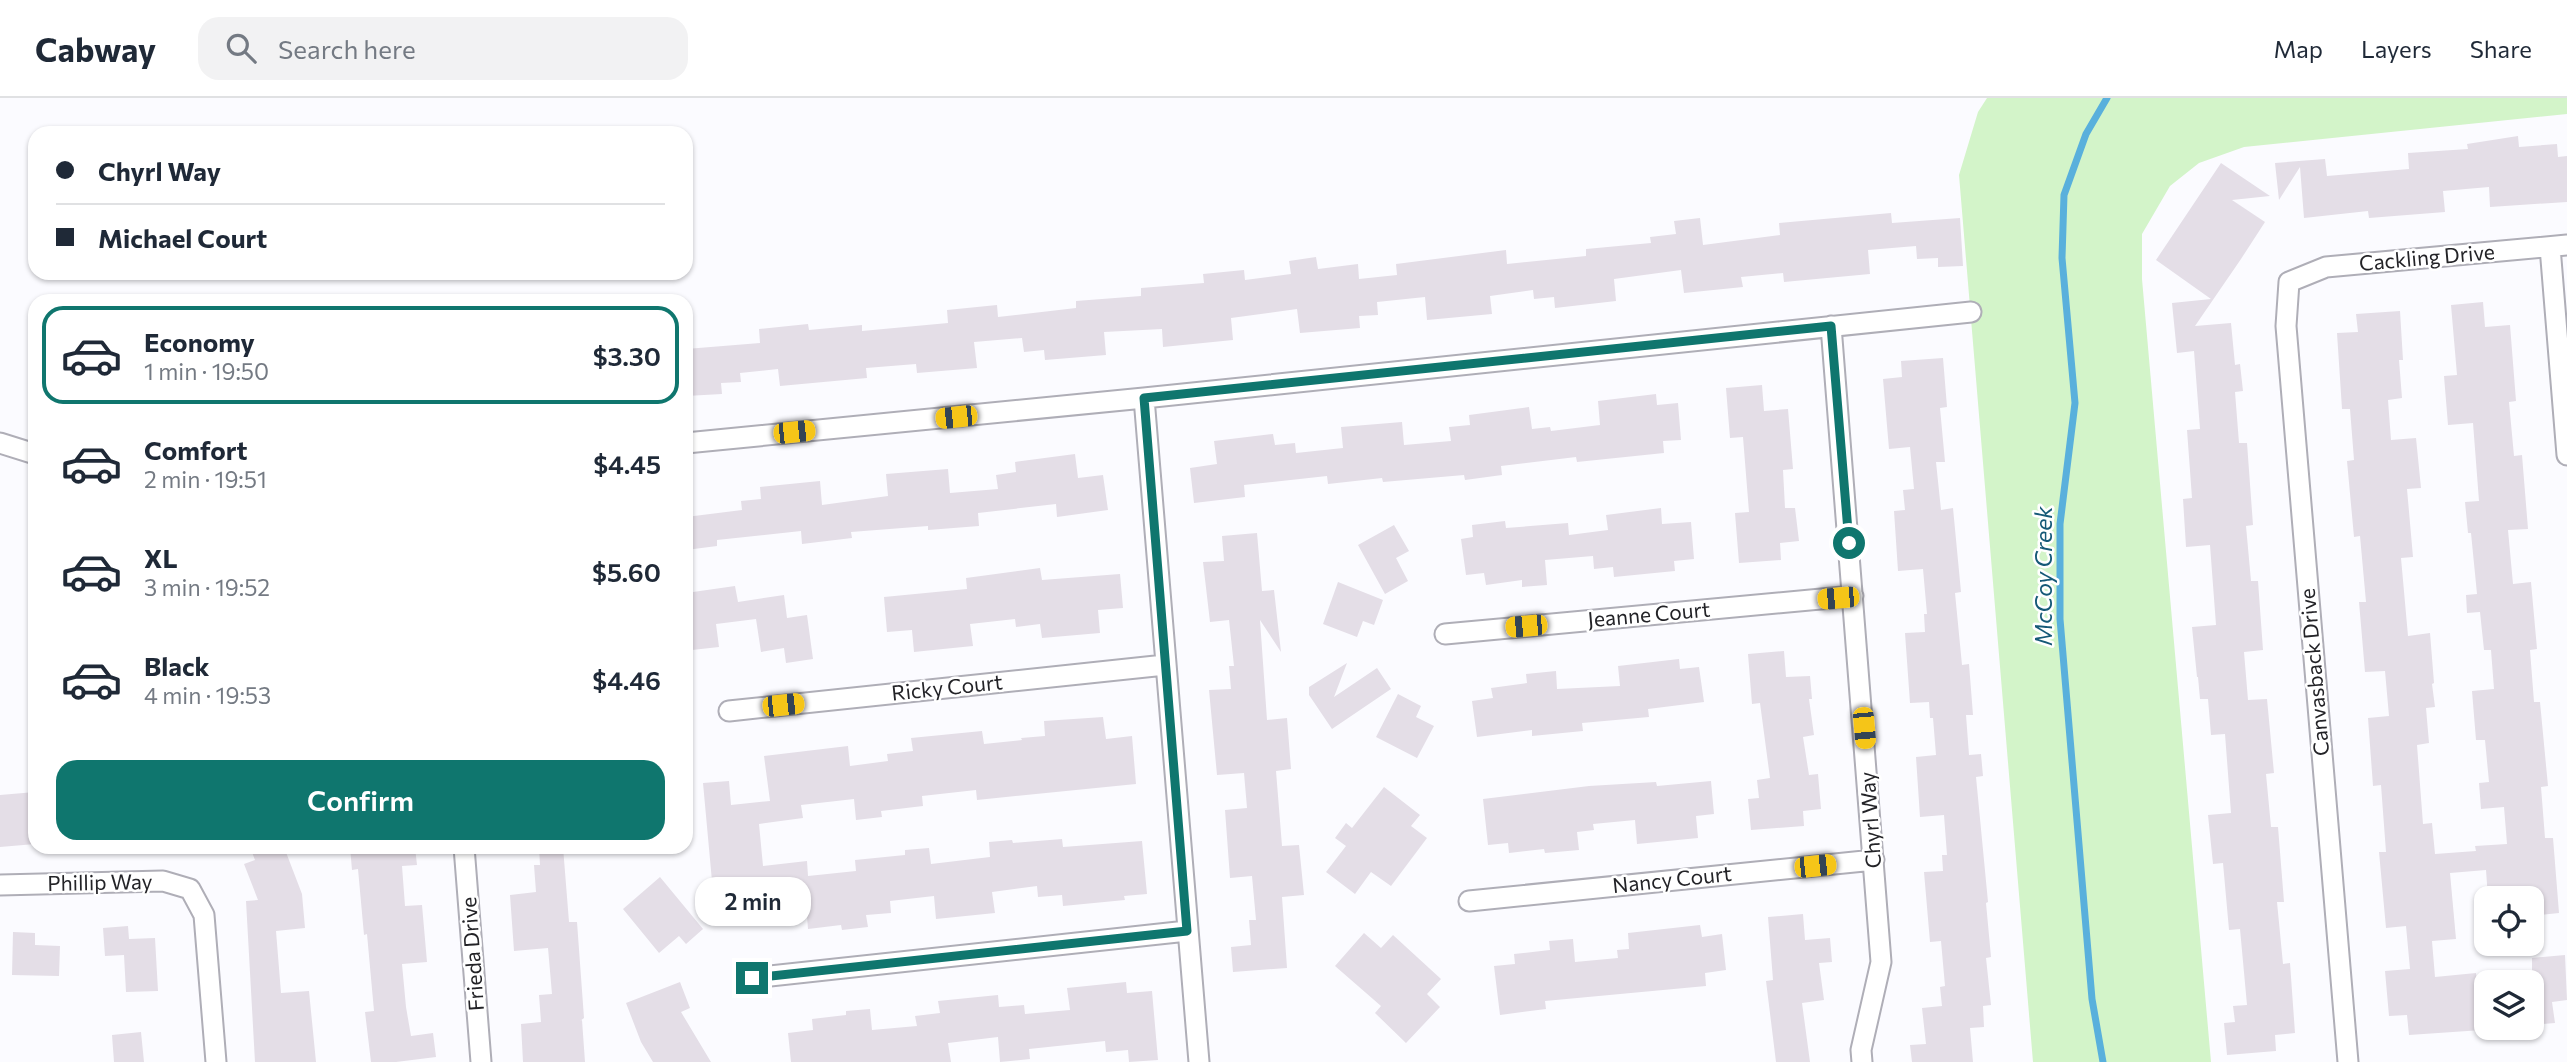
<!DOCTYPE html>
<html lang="en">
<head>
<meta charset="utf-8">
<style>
	body { margin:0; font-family:Commissioner,sans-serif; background:#f2f2f3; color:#1f2937; height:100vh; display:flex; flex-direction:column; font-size:26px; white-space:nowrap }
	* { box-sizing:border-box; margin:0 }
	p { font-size:23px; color:#747a83 }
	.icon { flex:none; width:38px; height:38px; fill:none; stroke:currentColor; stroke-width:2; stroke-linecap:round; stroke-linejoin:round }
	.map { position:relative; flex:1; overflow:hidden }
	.details { position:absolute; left:28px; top:196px; width:665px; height:560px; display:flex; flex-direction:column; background:#fff; border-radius:21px; box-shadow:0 2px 5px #0004 }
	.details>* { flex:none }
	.banner { position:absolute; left:28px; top:28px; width:665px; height:154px; border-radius:21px; box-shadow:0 2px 5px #0004; display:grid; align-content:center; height:154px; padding:0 28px; background:#fff }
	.tools { position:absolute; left:2474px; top:788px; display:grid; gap:14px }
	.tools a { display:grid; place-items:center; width:70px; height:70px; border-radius:14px; background:#fff; box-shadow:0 2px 5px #0004; font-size:35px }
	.end { position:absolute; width:32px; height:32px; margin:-16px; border:9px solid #0f766e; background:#fff; box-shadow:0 0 0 4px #fff }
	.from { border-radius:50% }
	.bubble { position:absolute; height:49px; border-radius:21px; background:#fff; box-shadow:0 2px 5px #0004; font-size:23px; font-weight:600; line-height:49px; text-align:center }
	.car { position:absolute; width:21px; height:42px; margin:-21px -10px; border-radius:9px; box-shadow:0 0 5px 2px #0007; background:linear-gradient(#f5c518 24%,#345 0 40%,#f5c518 0 76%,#345 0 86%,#f5c518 0) }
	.banner b { display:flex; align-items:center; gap:24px; height:66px; font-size:26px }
	.banner b+b { border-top:2px solid #e0e1e3 }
	.banner i { width:18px; height:18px; background:#1f2937 }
	ul { padding:12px 0 0; list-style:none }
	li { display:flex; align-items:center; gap:21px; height:98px; margin:0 14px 10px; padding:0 14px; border:4px solid transparent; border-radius:21px }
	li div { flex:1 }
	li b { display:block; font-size:26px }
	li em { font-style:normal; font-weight:600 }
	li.selected { border-color:#0f766e }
	li>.icon { width:63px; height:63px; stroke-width:1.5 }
	.primary-button { display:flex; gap:14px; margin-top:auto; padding:14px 28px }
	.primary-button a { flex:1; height:80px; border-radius:21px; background:#0f766e; color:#fff; font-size:28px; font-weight:600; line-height:80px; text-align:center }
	header { display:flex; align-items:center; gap:42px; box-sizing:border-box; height:98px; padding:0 35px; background:#fff; border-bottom:2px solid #e0e1e3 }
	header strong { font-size:33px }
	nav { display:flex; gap:38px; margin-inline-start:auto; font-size:24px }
	.search { width:490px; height:63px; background:#f2f2f3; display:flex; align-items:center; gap:18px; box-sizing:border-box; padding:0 24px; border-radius:21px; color:#747a83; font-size:26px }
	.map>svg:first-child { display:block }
</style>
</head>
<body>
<header>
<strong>Cabway</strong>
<div class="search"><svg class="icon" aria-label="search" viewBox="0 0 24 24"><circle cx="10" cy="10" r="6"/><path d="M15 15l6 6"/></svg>Search here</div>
<nav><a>Map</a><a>Layers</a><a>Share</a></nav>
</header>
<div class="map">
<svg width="2567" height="964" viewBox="0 0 2567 964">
	<rect width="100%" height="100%" fill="#fbfbff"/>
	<path fill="#d3f4c9" d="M 1987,0 L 2567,0 L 2567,16 L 2244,49 L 2199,65 L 2170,88 L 2142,136 L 2142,181 L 2211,964 L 2033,964 L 1959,77 L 1978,14 Z"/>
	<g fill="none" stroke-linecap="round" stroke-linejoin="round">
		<path stroke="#59b0dc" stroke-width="7" d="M 2103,964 L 2092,901 L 2060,521 L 2060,426 L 2075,305 L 2062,160 L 2064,97 L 2086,36 L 2107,0"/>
	</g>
	<path fill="#e4dee7" d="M 2518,38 L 2519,49 L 2557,46 L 2558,59 L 2567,58 L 2567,104 L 2490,109 L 2489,89 L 2443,93 L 2445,114 L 2369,120 L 2368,113 L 2304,120 L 2300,69 L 2279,102 L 2275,65 L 2325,61 L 2327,78 L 2409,71 L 2408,55 L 2468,51 L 2467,46 Z
		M 2221,65 L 2270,98 L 2232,102 L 2265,124 L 2241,161 L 2195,228 L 2231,225 L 2235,267 L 2240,266 L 2243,293 L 2235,294 L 2239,345 L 2247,345 L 2253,427 L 2246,428 L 2251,483 L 2258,483 L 2263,552 L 2244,554 L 2248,602 L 2267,601 L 2274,675 L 2266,676 L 2271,729 L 2278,729 L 2284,804 L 2277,804 L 2283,866 L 2290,865 L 2295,935 L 2275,937 L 2276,953 L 2227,957 L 2224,925 L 2235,924 L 2233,908 L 2247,907 L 2240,831 L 2229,832 L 2223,765 L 2213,766 L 2208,717 L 2231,715 L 2225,636 L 2211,637 L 2208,601 L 2200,601 L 2198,579 L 2197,579 L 2192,529 L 2216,527 L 2210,447 L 2186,449 L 2183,401 L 2192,400 L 2187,332 L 2200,331 L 2194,253 L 2177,255 L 2172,205 L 2211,201 L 2156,162 Z
		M 1891,115 L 1892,125 L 1960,120 L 1963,168 L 1938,169 L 1938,160 L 1917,161 L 1916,148 L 1868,152 L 1870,176 L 1784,184 L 1783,175 L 1741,179 L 1743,189 L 1684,195 L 1681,172 L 1614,181 L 1616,203 L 1555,210 L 1554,199 L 1534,201 L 1533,192 L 1490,198 L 1492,216 L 1427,222 L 1425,199 L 1377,204 L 1378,217 L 1359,218 L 1360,230 L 1300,235 L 1297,211 L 1231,220 L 1233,242 L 1163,249 L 1162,231 L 1104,234 L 1106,257 L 1045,262 L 1044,252 L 1024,254 L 1022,240 L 974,244 L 977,270 L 917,275 L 916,266 L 866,270 L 867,280 L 780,288 L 778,271 L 740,275 L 741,284 L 721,285 L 722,296 L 686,298 L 686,251 L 760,245 L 759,231 L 808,226 L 809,232 L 862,227 L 862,233 L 948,225 L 947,212 L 997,207 L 998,219 L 1076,210 L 1076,203 L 1141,198 L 1141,190 L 1204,185 L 1203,176 L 1244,172 L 1245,182 L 1291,176 L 1289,163 L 1316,159 L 1318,171 L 1358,166 L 1359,181 L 1397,177 L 1396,166 L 1506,152 L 1507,166 L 1586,158 L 1586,151 L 1651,145 L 1650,139 L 1676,136 L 1674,123 L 1700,120 L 1703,147 L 1780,137 L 1779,125 Z
		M 2483,204 L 2485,229 L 2510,227 L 2516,303 L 2509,304 L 2514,358 L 2522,357 L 2528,431 L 2508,432 L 2513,486 L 2531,484 L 2537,551 L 2530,552 L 2534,604 L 2540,604 L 2548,688 L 2541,689 L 2545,740 L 2553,740 L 2559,815 L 2532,818 L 2532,800 L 2488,800 L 2486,772 L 2450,775 L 2456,841 L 2432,843 L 2435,879 L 2476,875 L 2477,885 L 2487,885 L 2487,924 L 2481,925 L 2482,932 L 2409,937 L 2407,917 L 2389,918 L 2385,873 L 2410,871 L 2406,828 L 2386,830 L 2379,754 L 2386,754 L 2381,687 L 2373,688 L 2368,620 L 2389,618 L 2385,573 L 2365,574 L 2359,504 L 2366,504 L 2360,438 L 2354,439 L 2347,363 L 2354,362 L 2350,311 L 2342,311 L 2337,235 L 2358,234 L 2356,216 L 2400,213 L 2403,262 L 2399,262 L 2402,300 L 2388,302 L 2391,342 L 2416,340 L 2421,390 L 2407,391 L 2413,459 L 2401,460 L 2408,538 L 2430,535 L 2434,585 L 2432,586 L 2435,609 L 2426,610 L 2429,645 L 2417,647 L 2423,726 L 2432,725 L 2435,756 L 2476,753 L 2475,748 L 2507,746 L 2504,709 L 2481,711 L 2479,685 L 2489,684 L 2485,642 L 2476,642 L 2472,593 L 2494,591 L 2491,552 L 2484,552 L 2480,514 L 2467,515 L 2466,497 L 2477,496 L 2471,435 L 2468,435 L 2465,404 L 2479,403 L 2473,325 L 2448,327 L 2444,278 L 2457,277 L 2451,207 Z
		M 1943,260 L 1947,309 L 1940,310 L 1945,364 L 1936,364 L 1941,412 L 1953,410 L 1961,494 L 1955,495 L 1962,567 L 1969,566 L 1973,617 L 1966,617 L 1969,657 L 1981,656 L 1983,678 L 1976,679 L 1988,804 L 1986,805 L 1991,859 L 1986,860 L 1991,907 L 1983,908 L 1984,929 L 1970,930 L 1973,964 L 1912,964 L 1910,947 L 1926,946 L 1922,910 L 1942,908 L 1940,889 L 1945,888 L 1941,843 L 1930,844 L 1924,774 L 1943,773 L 1942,757 L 1947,757 L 1944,717 L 1920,719 L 1916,659 L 1936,657 L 1933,620 L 1930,620 L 1929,604 L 1910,605 L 1905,535 L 1925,534 L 1924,516 L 1927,516 L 1923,471 L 1898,473 L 1894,413 L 1905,412 L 1903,392 L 1914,391 L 1910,349 L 1889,351 L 1883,281 L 1902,279 L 1901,263 Z
		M 1762,287 L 1764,313 L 1788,311 L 1793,371 L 1783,372 L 1785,410 L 1795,410 L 1799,443 L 1780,445 L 1781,462 L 1739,465 L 1735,415 L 1749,414 L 1743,339 L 1730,340 L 1726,290 Z
		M 1656,296 L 1657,307 L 1678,305 L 1681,342 L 1663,343 L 1664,355 L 1577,364 L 1576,359 L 1501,368 L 1502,377 L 1465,382 L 1464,377 L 1383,384 L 1382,380 L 1328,386 L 1327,378 L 1244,387 L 1245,399 L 1194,405 L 1190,370 L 1217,366 L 1214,343 L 1273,336 L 1275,347 L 1295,345 L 1296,355 L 1343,350 L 1341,329 L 1402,324 L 1404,347 L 1451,343 L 1449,329 L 1470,327 L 1469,317 L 1529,309 L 1532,331 L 1550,329 L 1551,333 L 1600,327 L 1598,303 Z
		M 1075,356 L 1078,380 L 1103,377 L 1108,412 L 1057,419 L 1056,406 L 978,415 L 979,428 L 928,432 L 928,428 L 851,434 L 852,440 L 802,446 L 801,433 L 717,442 L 717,448 L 686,452 L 686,419 L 742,412 L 741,403 L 761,401 L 760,389 L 820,383 L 822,407 L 888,398 L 886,376 L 948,371 L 950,395 L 998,391 L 996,377 L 1016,374 L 1015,364 Z
		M 1661,410 L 1662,426 L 1691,424 L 1694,461 L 1674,463 L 1675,473 L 1614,479 L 1613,469 L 1594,471 L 1593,458 L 1545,462 L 1547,487 L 1522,489 L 1522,482 L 1486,487 L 1484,475 L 1466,477 L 1461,441 L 1473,439 L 1472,427 L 1505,423 L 1506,430 L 1568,425 L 1569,437 L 1608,432 L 1606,417 Z
		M 1394,427 L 1409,453 L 1396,460 L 1408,483 L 1385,496 L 1358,447 Z
		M 1257,435 L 1262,493 L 1274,492 L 1281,554 L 1260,522 L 1267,622 L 1287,620 L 1291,671 L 1276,673 L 1282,748 L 1299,747 L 1304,797 L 1282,799 L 1287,870 L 1233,874 L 1231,849 L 1251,847 L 1249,822 L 1256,822 L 1252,778 L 1230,780 L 1225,712 L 1247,710 L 1244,675 L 1217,677 L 1209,592 L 1231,591 L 1229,568 L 1234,568 L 1229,522 L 1210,524 L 1203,464 L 1224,463 L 1222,438 Z
		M 1040,470 L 1042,482 L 1120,476 L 1123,510 L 1098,512 L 1100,535 L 1042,540 L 1040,526 L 1016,529 L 1015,521 L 970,526 L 973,548 L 943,551 L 914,554 L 912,532 L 887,534 L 884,499 L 967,491 L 966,480 Z
		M 1338,484 L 1383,502 L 1374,527 L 1363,523 L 1357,539 L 1323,526 Z
		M 735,488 L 738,504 L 784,497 L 787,520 L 807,517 L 813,561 L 786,565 L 784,550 L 761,554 L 756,521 L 716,526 L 719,549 L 692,552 L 686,495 Z
		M 1784,553 L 1786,579 L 1810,578 L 1812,601 L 1809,601 L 1814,637 L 1803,639 L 1809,677 L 1818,676 L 1821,711 L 1803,713 L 1804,728 L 1751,732 L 1748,701 L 1759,700 L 1757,682 L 1770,680 L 1760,605 L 1752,606 L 1748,556 Z
		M 1679,561 L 1680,571 L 1699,569 L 1704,604 L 1648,611 L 1649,619 L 1582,625 L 1583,633 L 1532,638 L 1532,632 L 1477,639 L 1472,603 L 1493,600 L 1491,590 L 1527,585 L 1526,576 L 1556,573 L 1557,591 L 1620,588 L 1618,568 Z
		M 1347,565 L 1334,599 L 1377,570 L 1391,591 L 1332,631 L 1309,597 L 1309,589 Z
		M 1398,596 L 1421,608 L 1416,619 L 1434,628 L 1417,660 L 1376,639 Z
		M 1103,619 L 1106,641 L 1132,638 L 1136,686 L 977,702 L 976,692 L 922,698 L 923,708 L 881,713 L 882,719 L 856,722 L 854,701 L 801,707 L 803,720 L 759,726 L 763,768 L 807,763 L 808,778 L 856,773 L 855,762 L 905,757 L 905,752 L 929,750 L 931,766 L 990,759 L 989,744 L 1012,742 L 1013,745 L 1062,741 L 1063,749 L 1142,743 L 1147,796 L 1124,798 L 1125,802 L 1063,808 L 1062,797 L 1038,799 L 1037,788 L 992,794 L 995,815 L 936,821 L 934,798 L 890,803 L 891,815 L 866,817 L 868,829 L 842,832 L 841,827 L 808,831 L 807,818 L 783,821 L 779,788 L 740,791 L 742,814 L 715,816 L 703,685 L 729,683 L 731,707 L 770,703 L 764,658 L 848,648 L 850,668 L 888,663 L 887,656 L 913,653 L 911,640 L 982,633 L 984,646 L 1022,642 L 1021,640 L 1045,638 L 1044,623 Z
		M 1711,683 L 1714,716 L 1696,718 L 1698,740 L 1637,746 L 1635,722 L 1593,726 L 1594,732 L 1577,734 L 1579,752 L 1545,755 L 1544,751 L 1509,755 L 1508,745 L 1488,747 L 1483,701 L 1589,688 L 1656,684 L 1657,688 Z
		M 1384,689 L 1420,717 L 1411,728 L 1427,740 L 1391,788 L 1371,774 L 1355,796 L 1326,774 L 1346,748 L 1335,740 L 1346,725 L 1352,730 Z
		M 35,694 L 35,746 L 0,749 L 0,697 Z
		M 250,749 L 284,749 L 302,796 L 305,830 L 276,833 L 281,895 L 309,893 L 316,964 L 255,964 L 246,803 L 258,802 L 244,766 L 255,762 Z
		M 350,749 L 415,749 L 417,767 L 402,768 L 405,808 L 422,807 L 427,864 L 402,866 L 406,909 L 411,938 L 433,935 L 436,959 L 396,964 L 371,964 L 365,914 L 374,913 L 367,836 L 364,837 L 358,771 L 352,772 Z
		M 539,749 L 563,749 L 569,824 L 577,824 L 584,920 L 580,923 L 582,922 L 585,964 L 523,964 L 521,926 L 541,924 L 539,897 L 552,896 L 548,850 L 514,853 L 510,797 L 536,794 L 534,767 L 540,767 Z
		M 660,779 L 703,831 L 686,846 L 679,838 L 659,855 L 623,811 Z
		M 1803,816 L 1805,842 L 1830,840 L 1832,864 L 1819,865 L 1824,902 L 1802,905 L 1810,964 L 1776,964 L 1766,883 L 1773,882 L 1768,819 Z
		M 1700,827 L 1702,839 L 1722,836 L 1726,872 L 1705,875 L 1706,888 L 1545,903 L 1546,911 L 1500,917 L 1494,868 L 1515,866 L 1514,856 L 1550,852 L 1549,843 L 1573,841 L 1575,864 L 1618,860 L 1617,852 L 1629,851 L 1628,835 Z
		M 128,828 L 129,841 L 155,840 L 158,893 L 126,894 L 124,857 L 105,858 L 103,830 Z
		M 13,834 L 35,835 L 35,847 L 60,848 L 59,878 L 12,877 Z
		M 1364,835 L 1381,850 L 1393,837 L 1441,881 L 1427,896 L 1440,909 L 1406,945 L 1375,915 L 1381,908 L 1335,868 Z
		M 2565,857 L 2567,902 L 2552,904 L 2555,925 L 2532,927 L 2532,860 Z
		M 680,884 L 690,910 L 681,914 L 711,964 L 653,964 L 641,944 L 626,905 Z
		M 1126,884 L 1127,895 L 1152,893 L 1158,962 L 1129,964 L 1128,952 L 1106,954 L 1105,943 L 1029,951 L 1030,961 L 1000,964 L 998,939 L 948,945 L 951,964 L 791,964 L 788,935 L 813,932 L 812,921 L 846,917 L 846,913 L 870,911 L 872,932 L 917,928 L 915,918 L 940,915 L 938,903 L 998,897 L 999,909 L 1024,907 L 1025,916 L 1070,912 L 1067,890 Z
		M 141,934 L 144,964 L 114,964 L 112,937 Z"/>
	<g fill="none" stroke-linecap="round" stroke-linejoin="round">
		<g stroke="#afaeb7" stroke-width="23">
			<path id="minor" d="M 2550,149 L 2567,357
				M 1831,228 L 1881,864 L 1861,952 L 1862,964
				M 1144,300 L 1199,964
				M 0,345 L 35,356
				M 686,345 L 1144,300 L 1971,214
				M 1445,536 L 1853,498
				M 729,613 L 1165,567
				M 464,749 L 481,964
				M 0,787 L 163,783 L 190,791 L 204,817 L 216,964
				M 1469,803 L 1874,762
				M 752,880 L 1187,833
				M 2348,964 L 2286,228 L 2289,184 L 2326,169 L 2567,147"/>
		</g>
		<use href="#minor" stroke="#fff" stroke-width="19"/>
	</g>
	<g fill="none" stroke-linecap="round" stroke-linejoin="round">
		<path stroke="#0f766e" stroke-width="9" d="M 752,880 L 1187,833 L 1144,300 L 1831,228 L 1849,445"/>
	</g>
	<g text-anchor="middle" stroke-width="5" stroke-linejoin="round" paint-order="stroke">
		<g font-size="21" fill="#232327" stroke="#fff">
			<text transform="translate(2427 160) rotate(-5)" y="7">Cackling Drive</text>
			<text transform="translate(1649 517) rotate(-5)" y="7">Jeanne Court</text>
			<text transform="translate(2315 574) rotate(-95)" y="7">Canvasback Drive</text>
			<text transform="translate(947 590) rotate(-6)" y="7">Ricky Court</text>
			<text transform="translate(1871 722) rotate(-94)" y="7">Chyrl Way</text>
			<text transform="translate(1672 782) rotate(-6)" y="7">Nancy Court</text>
			<text transform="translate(100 785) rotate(-1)" y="7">Phillip Way</text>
			<text transform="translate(473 856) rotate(-94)" y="7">Frieda Drive</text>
		</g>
		<g font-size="23" font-style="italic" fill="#155977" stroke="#fff">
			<text transform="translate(2044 478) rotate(-90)" y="8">McCoy Creek</text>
		</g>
	</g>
</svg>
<div class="tools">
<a><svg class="icon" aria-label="locate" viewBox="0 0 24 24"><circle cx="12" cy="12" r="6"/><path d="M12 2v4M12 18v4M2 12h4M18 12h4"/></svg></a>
<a><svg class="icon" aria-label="layers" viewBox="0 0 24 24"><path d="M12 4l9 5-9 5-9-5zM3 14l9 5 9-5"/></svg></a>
</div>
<i class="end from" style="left:1849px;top:445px"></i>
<i class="end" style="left:752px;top:880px"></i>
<div class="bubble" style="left:695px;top:779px;width:116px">2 min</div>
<i class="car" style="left:956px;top:319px;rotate:264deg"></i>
<i class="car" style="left:794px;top:334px;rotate:84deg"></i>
<i class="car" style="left:1838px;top:500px;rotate:265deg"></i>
<i class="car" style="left:1526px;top:528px;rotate:265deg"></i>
<i class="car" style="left:783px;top:607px;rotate:84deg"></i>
<i class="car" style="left:1864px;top:630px;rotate:175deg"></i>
<i class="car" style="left:1815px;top:768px;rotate:84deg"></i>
<div class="banner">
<b><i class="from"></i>Chyrl Way</b>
<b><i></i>Michael Court</b>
</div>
<section class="details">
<ul>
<li class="selected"><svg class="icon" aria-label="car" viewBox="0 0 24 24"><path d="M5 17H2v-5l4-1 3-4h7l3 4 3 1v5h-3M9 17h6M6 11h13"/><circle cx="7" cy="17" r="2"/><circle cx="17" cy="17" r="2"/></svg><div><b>Economy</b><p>1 min · 19:50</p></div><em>$3.30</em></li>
<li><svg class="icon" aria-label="car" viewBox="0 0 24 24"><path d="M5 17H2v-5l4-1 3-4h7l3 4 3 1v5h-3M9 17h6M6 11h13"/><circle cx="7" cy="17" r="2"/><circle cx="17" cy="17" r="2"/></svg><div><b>Comfort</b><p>2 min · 19:51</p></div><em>$4.45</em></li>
<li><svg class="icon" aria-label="car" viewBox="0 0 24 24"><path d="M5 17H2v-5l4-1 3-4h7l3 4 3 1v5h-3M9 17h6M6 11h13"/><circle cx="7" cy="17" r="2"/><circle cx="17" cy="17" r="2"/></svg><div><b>XL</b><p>3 min · 19:52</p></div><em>$5.60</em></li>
<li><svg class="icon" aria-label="car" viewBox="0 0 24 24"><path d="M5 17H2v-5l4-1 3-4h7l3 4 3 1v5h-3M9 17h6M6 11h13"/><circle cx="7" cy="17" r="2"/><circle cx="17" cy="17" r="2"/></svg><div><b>Black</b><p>4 min · 19:53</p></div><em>$4.46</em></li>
</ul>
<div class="primary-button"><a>Confirm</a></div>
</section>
</div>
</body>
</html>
